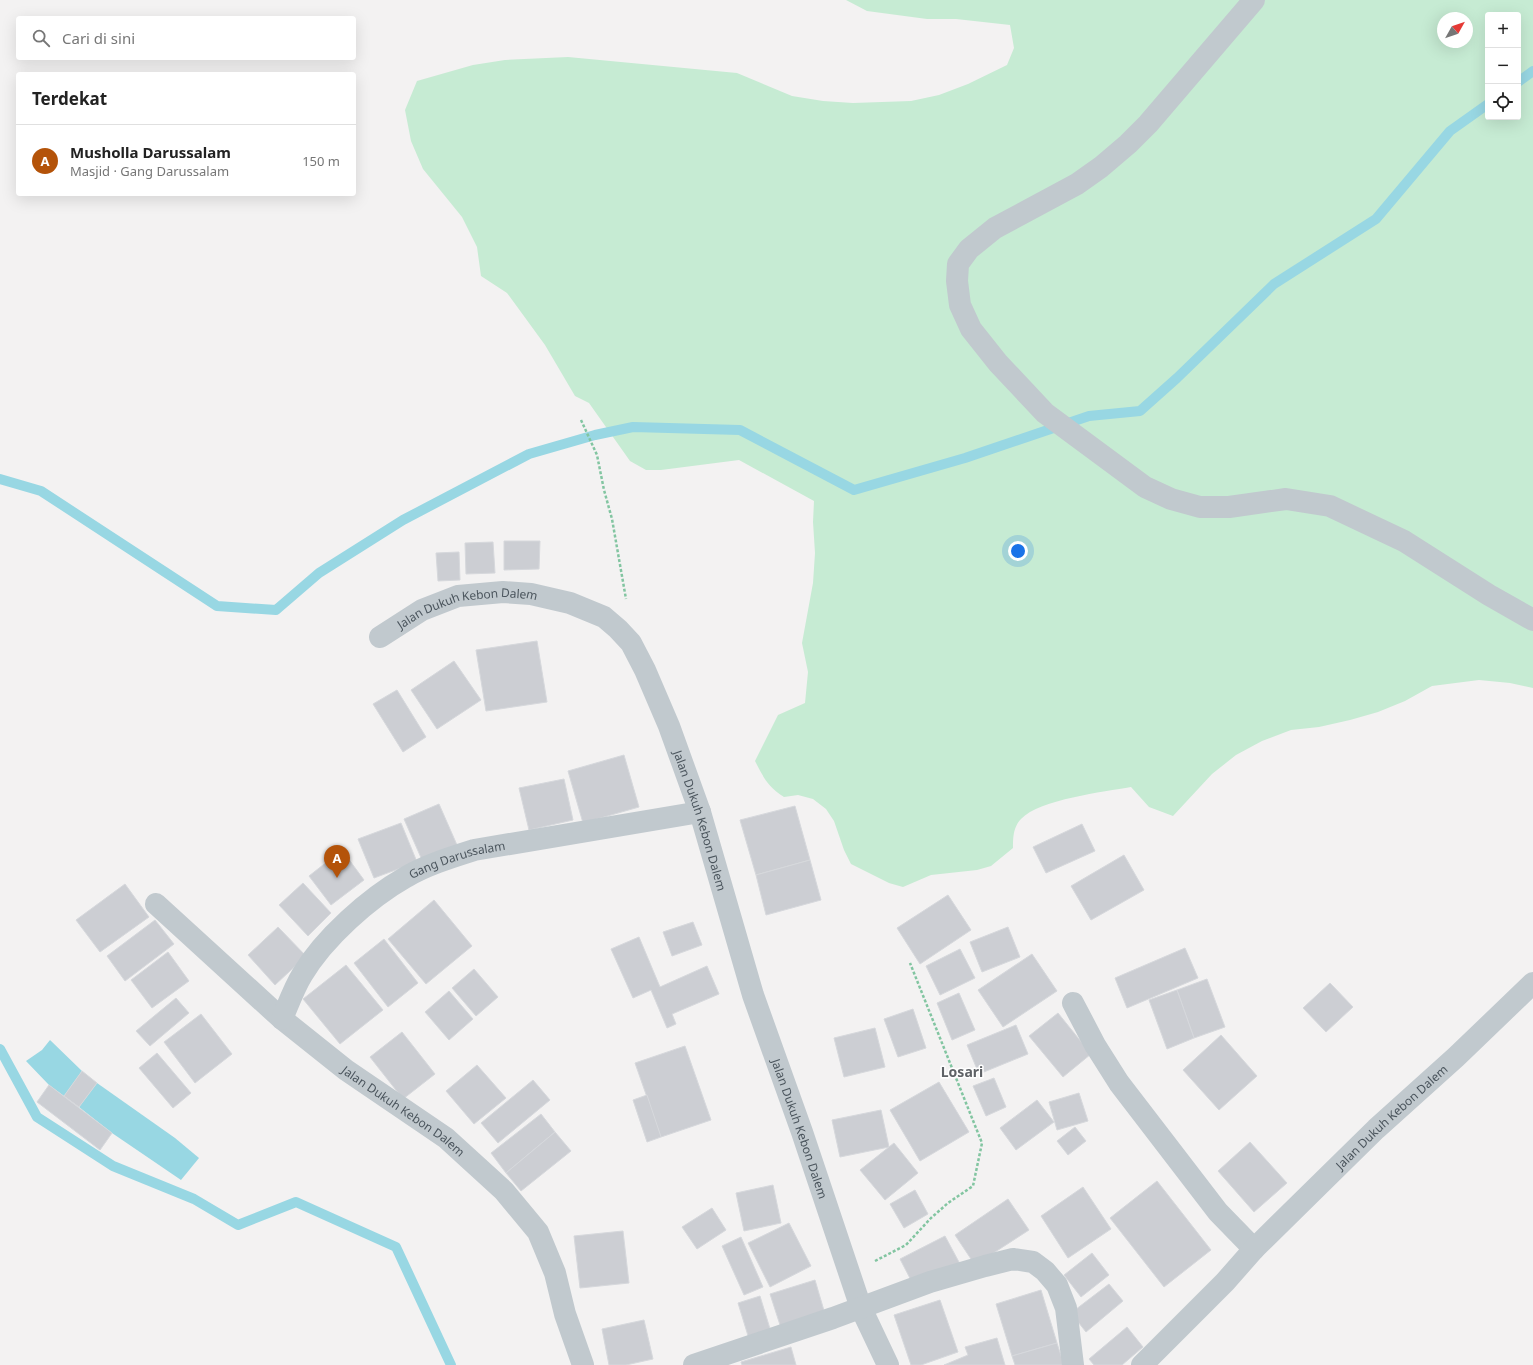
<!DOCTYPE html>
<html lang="id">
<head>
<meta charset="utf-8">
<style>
  :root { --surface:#fff; --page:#f2f2f2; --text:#222; --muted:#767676; --line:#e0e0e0; --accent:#b45309 }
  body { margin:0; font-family:"Noto Sans",sans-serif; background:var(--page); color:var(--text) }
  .controls { position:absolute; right:12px; top:12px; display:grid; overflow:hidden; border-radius:4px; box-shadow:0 4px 16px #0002 }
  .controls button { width:36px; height:36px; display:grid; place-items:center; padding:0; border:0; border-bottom:1px solid var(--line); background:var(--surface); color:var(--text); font:20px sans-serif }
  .compass { position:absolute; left:1437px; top:12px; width:36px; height:36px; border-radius:50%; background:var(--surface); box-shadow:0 4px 16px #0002; rotate:50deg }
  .you { position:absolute; left:1018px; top:551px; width:14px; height:14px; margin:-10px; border:3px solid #fff; border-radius:50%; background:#1a73e8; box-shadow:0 0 0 6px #1a73e833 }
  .badge { display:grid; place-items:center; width:26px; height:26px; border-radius:50%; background:var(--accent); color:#fff; font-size:13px; font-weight:700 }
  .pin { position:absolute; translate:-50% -33px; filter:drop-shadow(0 1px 2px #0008) }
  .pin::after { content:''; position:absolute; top:21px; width:14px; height:12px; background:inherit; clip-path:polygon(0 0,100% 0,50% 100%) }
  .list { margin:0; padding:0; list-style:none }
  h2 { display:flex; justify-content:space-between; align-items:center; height:52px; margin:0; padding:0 16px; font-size:17px }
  h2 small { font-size:13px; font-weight:400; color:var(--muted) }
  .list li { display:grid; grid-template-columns:26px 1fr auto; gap:12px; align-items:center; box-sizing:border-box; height:72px; padding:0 16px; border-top:1px solid var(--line) }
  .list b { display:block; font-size:15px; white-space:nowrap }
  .list p { margin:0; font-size:13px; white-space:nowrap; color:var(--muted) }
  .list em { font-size:13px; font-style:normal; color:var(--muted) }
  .icon { flex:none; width:22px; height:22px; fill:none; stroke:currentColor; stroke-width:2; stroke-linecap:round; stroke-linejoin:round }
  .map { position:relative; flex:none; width:1533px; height:1365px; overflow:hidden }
  .search { position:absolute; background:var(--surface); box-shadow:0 4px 16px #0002; left:16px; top:16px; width:340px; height:44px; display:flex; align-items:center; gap:10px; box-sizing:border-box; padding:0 14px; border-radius:4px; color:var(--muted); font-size:15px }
  .panel { position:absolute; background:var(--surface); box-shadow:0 4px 16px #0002; left:16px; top:72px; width:340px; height:124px; border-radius:4px }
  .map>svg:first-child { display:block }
</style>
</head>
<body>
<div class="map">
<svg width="1533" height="1365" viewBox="0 0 1533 1365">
  <rect width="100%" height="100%" fill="#f3f2f2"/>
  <!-- green -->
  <path fill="#c6ebd3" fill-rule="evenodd" d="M846 0H1533V688L1510 683 1479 680 1432 686 1405 701 1378 712 1350 720 1319 727 1291 730 1262 741 1236 755 1212 774 1173 816 1149 807 1131 787C1104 792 1040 799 1021 819 1013 827 1013 838 1013 848L991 866 977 870 931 875 903 887 889 883 851 864 844 850 834 821 826 809 813 799 798 795 784 797C767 786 764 778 755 761L778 715 805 703 808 672 802 643 813 583 815 553 813 522 814 501 739 460 661 470H646L630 461 589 403 575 396 545 345 507 293 481 276 477 247 462 217 423 169 411 141 405 110 417 81 473 65 505 60 568 57 737 73 792 96 823 101 853 103 911 101 939 95 968 84 1007 65 1014 48 1010 25 956 19H927L867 11ZM1488 15H1518V117H1488ZM1443 18H1467V42H1443Z"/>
  <!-- water -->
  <g fill="#98d7e3">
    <path d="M50 1040 82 1071 64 1096 49 1085 26 1061 42 1050Z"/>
    <path d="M97 1083 175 1138 199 1158 181 1180 112 1133 79 1107Z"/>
  </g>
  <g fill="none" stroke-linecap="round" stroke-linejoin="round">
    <!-- stream -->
    <g stroke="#98d7e3" stroke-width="10">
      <path d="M1518 82 1533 71"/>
      <path d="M0 479 41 491 217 606 276 610 319 573 403 520 529 454 595 435 633 427 740 430 854 490 965 458 1089 416 1140 411 1177 378 1274 284 1376 219 1450 131 1488 104"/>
      <path d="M0 1049 37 1117 113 1166 194 1199 238 1225 296 1202 396 1247 451 1365"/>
    </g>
  </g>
  <!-- building -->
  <g fill="#ccced3" stroke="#d6d8dc">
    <path d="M504 541H540L539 569 504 570Z"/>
    <path d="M493 542 495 573 466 574 465 543Z"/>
    <path d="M459 552 460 580 438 581 436 553Z"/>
    <path d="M537 641 547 702 486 711 476 650Z"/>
    <path d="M454 661 481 700 437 729 411 690Z"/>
    <path d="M397 690 426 737 403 752 373 704Z"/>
    <path d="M624 755 639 807 583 823 568 771Z"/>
    <path d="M564 779 573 820 529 830 519 788Z"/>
    <path d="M439 804 457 845 422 860 404 819Z"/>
    <path d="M795 806 810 860 756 875 740 820Z"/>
    <path d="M401 823 417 862 374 878 358 839Z"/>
    <path d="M1082 824 1095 851 1046 873 1033 847Z"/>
    <path d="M342 850 364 880 331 905 309 876Z"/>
    <path d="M1124 855 1144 890 1091 920 1071 886Z"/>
    <path d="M810 860 821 900 766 915 756 875Z"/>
    <path d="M303 883 331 913 308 936 279 905Z"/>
    <path d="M125 884 149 917 100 952 76 920Z"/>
    <path d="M948 895 971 930 920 964 897 928Z"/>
    <path d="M434 900 472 946 426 984 388 939Z"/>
    <path d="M155 920 174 944 125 981 107 956Z"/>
    <path d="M693 922 702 945 672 956 663 932Z"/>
    <path d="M278 927 306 956 275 985 248 955Z"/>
    <path d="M1008 927 1020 957 982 972 970 942Z"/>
    <path d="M639 937 660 987 707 966 719 994 672 1014 676 1024 667 1028 651 990 633 998 611 949Z"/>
    <path d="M384 939 418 983 388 1007 354 963Z"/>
    <path d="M1185 948 1198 978 1127 1008 1115 978Z"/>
    <path d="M960 949 975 978 940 995 926 966Z"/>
    <path d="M168 952 189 981 152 1008 131 980Z"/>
    <path d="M1032 954 1057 991 1003 1027 978 990Z"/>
    <path d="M346 965 383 1010 340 1044 303 999Z"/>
    <path d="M474 969 498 997 476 1016 452 988Z"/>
    <path d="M1207 979 1225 1027 1194 1038 1177 990Z"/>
    <path d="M1330 983 1353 1007 1326 1032 1303 1008Z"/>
    <path d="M1177 990 1194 1038 1167 1049 1149 1000Z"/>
    <path d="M449 991 473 1019 449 1040 425 1012Z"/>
    <path d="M959 993 975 1030 952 1040 937 1003Z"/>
    <path d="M176 998 189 1013 150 1046 136 1031Z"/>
    <path d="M913 1009 926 1048 898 1057 884 1019Z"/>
    <path d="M1058 1013 1091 1054 1063 1077 1029 1036Z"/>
    <path d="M201 1014 232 1054 195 1083 164 1042Z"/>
    <path d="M1016 1025 1028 1054 979 1074 967 1045Z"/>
    <path d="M875 1028 885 1067 844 1077 834 1038Z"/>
    <path d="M402 1032 435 1074 403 1099 370 1057Z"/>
    <path d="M1221 1035 1257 1076 1219 1110 1183 1070Z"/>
    <path d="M685 1046 711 1120 661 1137 635 1063Z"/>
    <path d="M157 1053 191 1093 173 1108 139 1068Z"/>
    <path d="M477 1065 506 1098 474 1124 446 1091Z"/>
    <path d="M82 1071 97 1083 79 1107 64 1096Z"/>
    <path d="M994 1078 1006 1107 986 1116 973 1086Z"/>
    <path d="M533 1080 550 1100 498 1143 481 1123Z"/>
    <path d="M939 1082 969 1132 920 1161 890 1110Z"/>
    <path d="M49 1085 112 1133 100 1150 37 1102Z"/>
    <path d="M1079 1093 1088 1121 1057 1130 1049 1102Z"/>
    <path d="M647 1095 661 1137 647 1142 633 1100Z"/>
    <path d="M1037 1100 1054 1122 1016 1150 1000 1128Z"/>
    <path d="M881 1110 889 1147 840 1157 832 1120Z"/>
    <path d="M541 1114 555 1132 506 1173 491 1153Z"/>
    <path d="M1075 1127 1086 1141 1068 1155 1057 1141Z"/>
    <path d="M555 1132 571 1151 521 1191 506 1173Z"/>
    <path d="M1250 1142 1287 1183 1254 1212 1218 1171Z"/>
    <path d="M894 1143 918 1173 885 1200 860 1170Z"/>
    <path d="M1157 1181 1211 1250 1164 1287 1110 1218Z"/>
    <path d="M773 1185 781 1223 744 1231 736 1193Z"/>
    <path d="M1083 1187 1111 1229 1068 1258 1041 1216Z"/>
    <path d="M915 1190 928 1214 904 1228 890 1204Z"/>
    <path d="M1008 1199 1029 1230 975 1265 955 1235Z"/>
    <path d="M712 1208 726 1230 697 1249 682 1227Z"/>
    <path d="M789 1223 811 1266 770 1287 748 1243Z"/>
    <path d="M623 1231 629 1283 580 1288 574 1236Z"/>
    <path d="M945 1236 960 1264 915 1288 900 1259Z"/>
    <path d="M741 1237 763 1287 744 1295 722 1246Z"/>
    <path d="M1092 1253 1109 1275 1081 1297 1064 1275Z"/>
    <path d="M815 1280 825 1314 781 1328 770 1294Z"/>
    <path d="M1109 1284 1123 1301 1086 1332 1071 1313Z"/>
    <path d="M1041 1290 1057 1343 1012 1356 996 1304Z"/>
    <path d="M760 1296 771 1332 749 1339 738 1303Z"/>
    <path d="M940 1300 958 1352 921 1365H911L894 1315Z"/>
    <path d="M644 1320 653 1359 626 1365H609L602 1329Z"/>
    <path d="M1127 1327 1143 1347 1122 1365H1094L1089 1359Z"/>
    <path d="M997 1338 1005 1365H944L968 1355 965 1347Z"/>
    <path d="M1057 1343 1064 1365H1015L1012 1356Z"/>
    <path d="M791 1347 796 1365H742L741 1362Z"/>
  </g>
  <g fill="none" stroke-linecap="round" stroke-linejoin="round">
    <!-- path -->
    <g stroke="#82c5a1" stroke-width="2.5" stroke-dasharray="3 2" stroke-linecap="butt">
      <path d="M581 420 597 455 604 490 612 519 626 599"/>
      <path d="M875 1261 906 1245 931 1218 948 1203 973 1186 982 1143 910 963"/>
    </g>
    <!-- minor -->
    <g stroke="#c1c9ce" stroke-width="22">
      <path d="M1254 0 1148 124 1128 144 1101 167 1077 184 995 228 969 249 958 264 957 281 960 305 971 329 998 363 1045 413 1145 487 1171 499 1200 507H1229L1286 499 1330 506 1404 541 1489 595 1533 620"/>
      <path id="s1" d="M380 637 422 610 458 596 503 592 531 594 570 603 604 617 618 629 631 643 645 670 669 726 700 812 753 995 802 1132 861 1308 888 1365"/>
      <path id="s2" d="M156 904 282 1019 346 1070 446 1138 504 1191 538 1232 555 1273 565 1314 583 1365"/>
      <path d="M1073 1003 1095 1045 1119 1083 1218 1212 1254 1249"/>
      <path id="s3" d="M282 1019C288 1005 294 988 302 975 324 938 369 898 406 877 426 865 452 857 474 850L700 812"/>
      <path d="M694 1365 833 1318 930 1282 985 1266 1013 1259 1033 1262 1045 1271 1057 1285 1066 1308 1073 1365"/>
      <path id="s4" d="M1142 1365 1225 1282 1254 1249 1376 1129 1456 1057 1533 983"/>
    </g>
  </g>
  <g text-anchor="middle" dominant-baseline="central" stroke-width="3" stroke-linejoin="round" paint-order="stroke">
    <!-- street labels -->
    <g font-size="12" fill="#4b555d" stroke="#fff">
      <text stroke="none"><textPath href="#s1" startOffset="95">Jalan Dukuh Kebon Dalem</textPath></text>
      <text stroke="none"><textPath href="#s1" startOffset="467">Jalan Dukuh Kebon Dalem</textPath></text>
      <text stroke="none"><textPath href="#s3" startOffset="247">Gang Darussalam</textPath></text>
      <text stroke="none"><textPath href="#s2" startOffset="323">Jalan Dukuh Kebon Dalem</textPath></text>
      <text stroke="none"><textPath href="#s4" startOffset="352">Jalan Dukuh Kebon Dalem</textPath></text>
      <text stroke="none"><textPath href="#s1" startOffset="791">Jalan Dukuh Kebon Dalem</textPath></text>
    </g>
    <!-- quarter labels -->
    <g font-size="14" font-weight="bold" fill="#5f6266" stroke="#fff">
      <text x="962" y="1071">Losari</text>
    </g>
  </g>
</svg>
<div class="controls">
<button>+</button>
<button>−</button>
<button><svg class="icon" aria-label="locate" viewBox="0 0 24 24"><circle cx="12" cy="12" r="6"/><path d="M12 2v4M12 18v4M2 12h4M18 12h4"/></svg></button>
</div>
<svg class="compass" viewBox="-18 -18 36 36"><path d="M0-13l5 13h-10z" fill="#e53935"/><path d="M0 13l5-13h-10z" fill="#767676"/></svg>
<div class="you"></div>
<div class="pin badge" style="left:337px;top:878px">A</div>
<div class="search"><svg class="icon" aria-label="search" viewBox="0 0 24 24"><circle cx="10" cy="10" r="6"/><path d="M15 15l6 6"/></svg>Cari di sini</div>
<section class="panel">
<h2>Terdekat<small></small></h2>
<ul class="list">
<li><span class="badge">A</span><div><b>Musholla Darussalam</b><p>Masjid · Gang Darussalam</p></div><em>150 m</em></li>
</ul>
</section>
</div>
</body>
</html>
